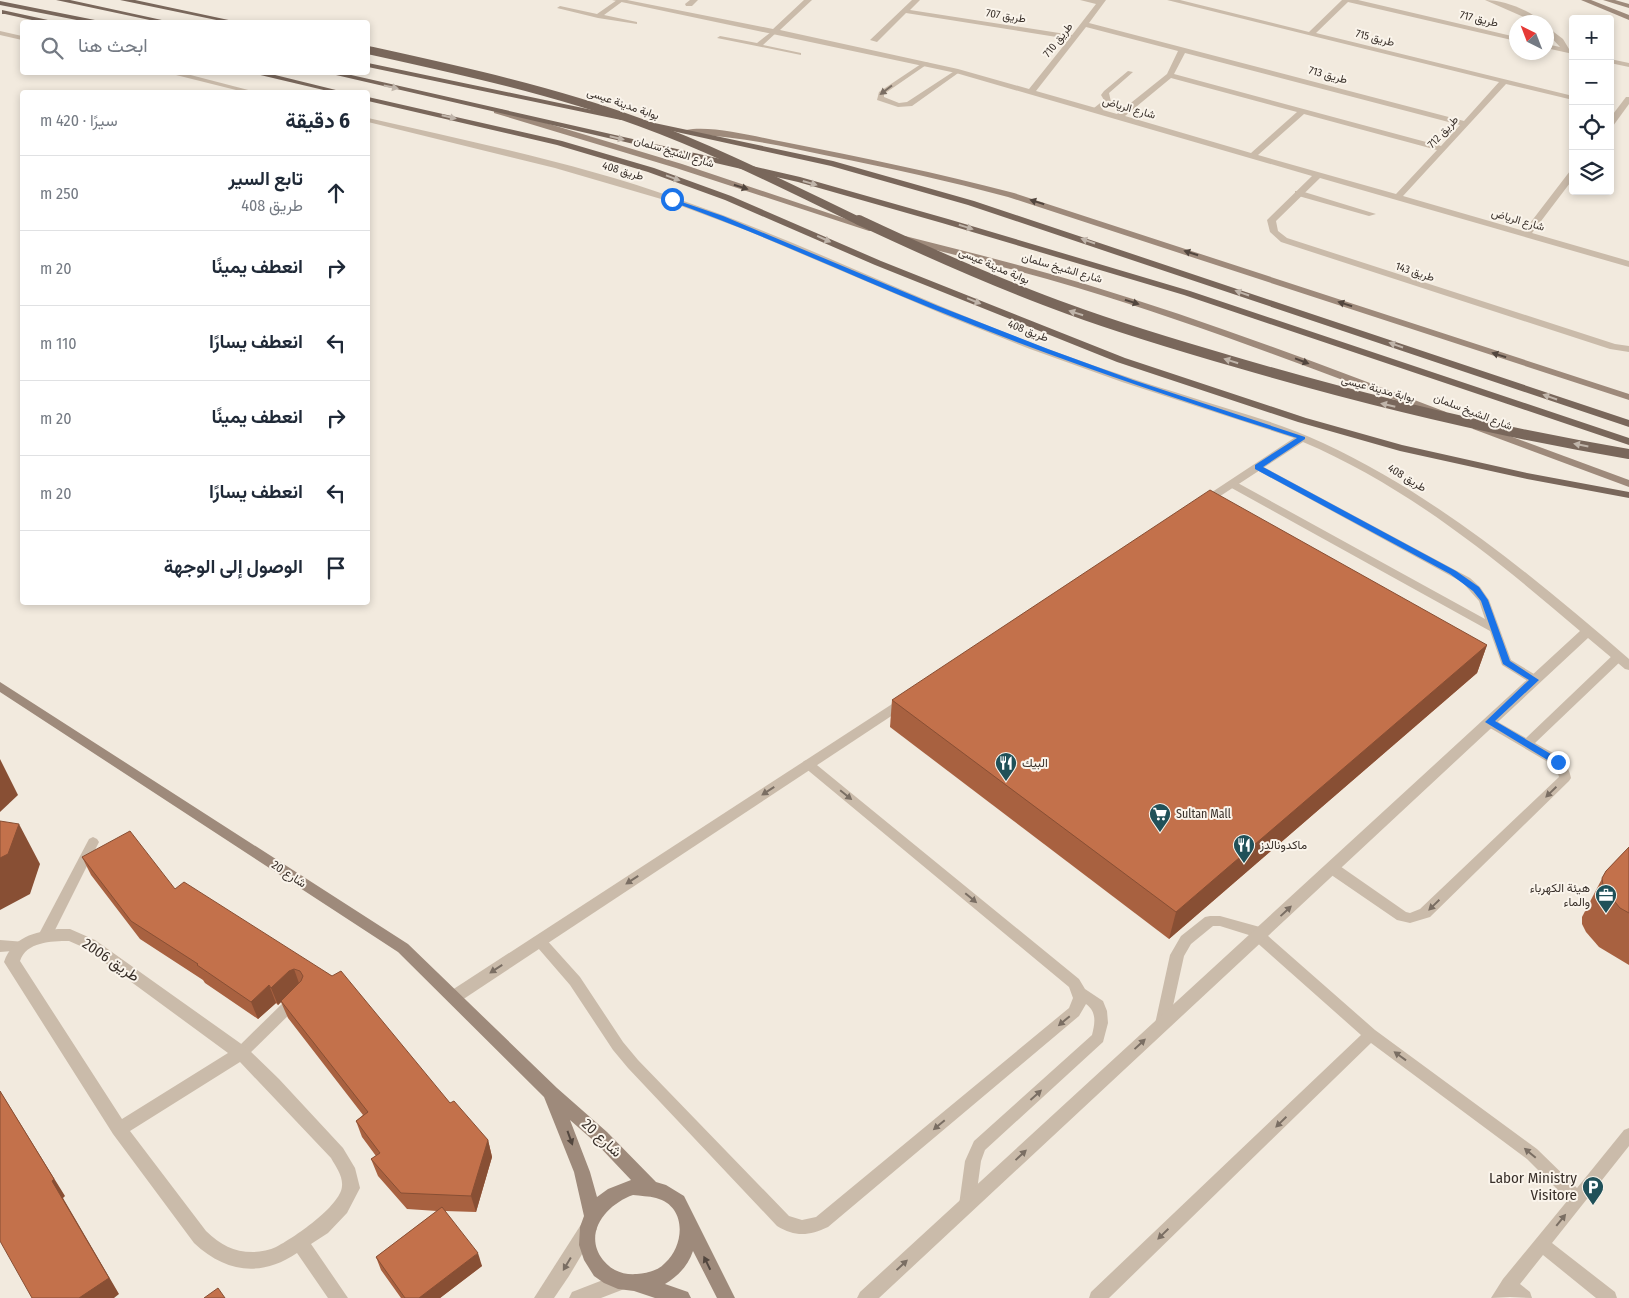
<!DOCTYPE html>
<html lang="ar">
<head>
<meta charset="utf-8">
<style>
  :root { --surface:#fff; --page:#f2f2f3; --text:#1f2937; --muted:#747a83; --line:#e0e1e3 }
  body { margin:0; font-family:"Fira Sans Condensed",Vazirmatn,sans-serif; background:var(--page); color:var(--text); direction:rtl }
  .controls { position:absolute; right:15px; top:15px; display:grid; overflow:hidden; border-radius:5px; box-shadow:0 2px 8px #0003 }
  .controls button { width:45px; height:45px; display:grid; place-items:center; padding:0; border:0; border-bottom:1px solid var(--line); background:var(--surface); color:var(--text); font:25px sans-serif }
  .compass { position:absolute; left:1509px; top:15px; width:45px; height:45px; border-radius:50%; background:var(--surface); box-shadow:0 2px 8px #0003; rotate:318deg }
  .stop { position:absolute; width:15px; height:15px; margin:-11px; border:4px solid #1a73e8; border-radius:50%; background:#fff }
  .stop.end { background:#1a73e8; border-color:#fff; box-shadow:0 1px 5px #0008 }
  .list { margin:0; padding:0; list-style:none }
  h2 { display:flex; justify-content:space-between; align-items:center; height:65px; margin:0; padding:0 20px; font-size:21px }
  h2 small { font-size:16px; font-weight:400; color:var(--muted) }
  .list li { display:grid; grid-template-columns:32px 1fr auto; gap:15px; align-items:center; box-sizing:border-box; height:75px; padding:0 20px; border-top:1px solid var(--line) }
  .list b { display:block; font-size:19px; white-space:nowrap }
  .list p { margin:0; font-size:16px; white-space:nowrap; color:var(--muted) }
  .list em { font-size:16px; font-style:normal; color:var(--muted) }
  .icon { flex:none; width:28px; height:28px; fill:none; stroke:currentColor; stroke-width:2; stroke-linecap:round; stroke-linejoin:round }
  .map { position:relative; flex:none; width:1629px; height:1298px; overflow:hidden; direction:ltr }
  .search { position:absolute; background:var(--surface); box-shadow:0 2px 8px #0003; left:20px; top:20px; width:350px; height:55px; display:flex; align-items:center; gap:12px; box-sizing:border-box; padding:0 18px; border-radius:5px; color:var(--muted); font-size:19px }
  .panel { position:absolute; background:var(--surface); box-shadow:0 2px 8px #0003; left:20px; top:90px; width:350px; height:515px; border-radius:5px; direction:rtl }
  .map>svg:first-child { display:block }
</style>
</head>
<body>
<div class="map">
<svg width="1629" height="1298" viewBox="0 0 1629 1298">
  <rect width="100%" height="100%" fill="#f2eade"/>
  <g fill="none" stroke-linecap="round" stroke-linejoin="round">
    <!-- lane -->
    <g fill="#cabbaa" fill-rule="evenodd">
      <path d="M617 0 623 1 604 15 637 22V24L598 18 557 8 560 6 597 14Z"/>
      <path d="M775 29 778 31 777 32 763 45 801 53V55L717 38 720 36 757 43Z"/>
      <path d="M924 62 929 63 884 94V97L899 103 907 102 956 70 961 71 912 106 898 107 877 100 879 92Z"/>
      <path d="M1128 71 1133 72 1109 93 1111 102 1100 112H1094V108L1104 100 1101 95 1104 91Z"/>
      <path d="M1295 191H1301L1376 214 1369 216 1295 195Z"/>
      <path d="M1258 464 1470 578 1480 587 1489 600 1511 660 1539 677 1541 680 1539 683H1531L1502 665 1490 631 1228 486 1227 484 1228 482H1236L1485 619 1479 601 1462 582 1255 469 1253 467 1255 465Z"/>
      <path d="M1618 653 1624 657 1622 660 1535 743C1552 753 1567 757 1571 778L1569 781 1430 917 1410 923 1397 920 1327 872 1326 868 1327 864 1332 863 1337 864 1406 912 1410 913 1420 909 1559 777 1557 770 1553 765 1485 725 1483 722 1485 719H1493L1526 738 1614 654Z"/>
      <path d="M808 760 812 761 1079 979 1085 989 1103 1001 1107 1011 1108 1023 1103 1042 985 1150 981 1161 975 1205 972 1210 967 1212 962 1210 959 1205 965 1161 974 1141 1092 1035C1095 1023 1097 1012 1086 1004L1079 1016 828 1227C809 1236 795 1237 777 1226L628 1068 613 1050 570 985 532 941 534 937 539 936 544 937 580 977 623 1042 638 1060 789 1216 802 1220 816 1217 1069 1008 1073 998 1069 987 804 767 802 764 804 761Z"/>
      <path d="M93 837 97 839 99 842 50 940 45 941 40 940 38 936 40 932 89 839Z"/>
      <path d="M1210 916H1220L1267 929 1269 933 1267 935 1375 1030 1537 1149 1577 1188 1624 1130 1629 1128V1146L1552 1243 1615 1292 1617 1298H1596L1543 1255 1520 1284 1530 1292 1532 1298 1510 1297 1491 1298 1503 1279 1568 1200 1527 1159 1371 1043 1109 1298H1089L1091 1292 1361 1035 1254 940 1252 936 1220 926H1213L1191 944 1184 956 1169 1024 1167 1028 1162 1030 1157 1028 1155 1024 1170 955 1181 936 1205 917Z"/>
      <path d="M0 940 25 942 27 946 25 950 0 952Z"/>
      <path d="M295 994 300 996 302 1000 300 1004 246 1057 241 1059 236 1057 234 1053 236 1049 290 996Z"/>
    </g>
    <!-- street -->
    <g fill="#cabbaa" fill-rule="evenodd">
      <path d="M612 0H627L773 29 804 0H812L780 30 958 69 1029 89 1069 39 906 13 877 42 870 40 912 0H920L910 10 1072 35 1096 4 1080 0H1106L1089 23 1464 121 1499 82 1167 0H1180L1309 32 1342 0H1358L1516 37V41L1348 2 1316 33 1573 96V100L1506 84 1403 196 1524 231 1570 171H1573V179L1532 233 1629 261V267L1320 178 1276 221 1278 231 1287 238 1615 344 1629 346V352L1610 349 1281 242 1270 232 1267 220 1312 176 956 73ZM1086 27 1178 51 1167 74 1117 114 1036 91ZM1185 53 1460 125 1441 146 1174 74ZM1171 78 1297 112 1251 153 1125 116ZM1304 114 1437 150 1396 194 1258 155Z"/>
      <path d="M690 0H698L692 6H686L685 4Z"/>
      <path d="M1485 0C1504 0 1529 10 1543 22H1535Z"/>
      <path d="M1546 26 1563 39 1569 49 1573 50V54L1546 48V44L1560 47 1546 32Z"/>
      <path d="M0 31 22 36V40L0 35Z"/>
      <path d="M1610 59 1629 63V67L1610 63Z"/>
      <path d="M164 72H179L256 92H244Z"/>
      <path d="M1626 97H1629V104L1613 126H1610V118Z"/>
      <path d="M368 118C472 142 577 163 678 199 786 236 888 286 994 328 1054 352 1116 374 1178 393 1226 409 1277 421 1323 443 1437 496 1534 577 1629 659V670L1625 669 1588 638 879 1298H857L860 1292 1580 631C1496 559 1407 486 1303 442L1208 504H1200L1198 502 1200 500 1294 438 1122 382 1030 349 945 315 748 231 668 201 555 168 368 122Z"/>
      <path d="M906 695 911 697 912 700 911 703 459 1002 454 1003 449 1002 446 997 449 992Z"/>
      <path d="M58 929H70L95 940 247 1048 279 1079 343 1148 355 1168 360 1188 347 1213 328 1233 311 1244 348 1298H328L297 1253C260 1278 225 1272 194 1243L113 1134 4 962C13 937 34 932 58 929ZM69 941 85 948 228 1053 122 1119 20 961C26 942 51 941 69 941ZM240 1062 331 1158C336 1167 343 1176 342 1186 341 1206 292 1239 276 1247 270 1250 260 1252 253 1252 233 1252 221 1245 206 1231L130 1131Z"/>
      <path d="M588 1221 594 1223 597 1229 569 1276 554 1298H534L582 1223Z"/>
      <path d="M621 1273 627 1276 630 1282 627 1288 601 1298H569L572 1292Z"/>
    </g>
    <!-- secondary -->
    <g fill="#9e8a7b" fill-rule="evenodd">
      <path d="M1581 0H1591L1629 15V20Z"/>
      <path d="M1603 0H1615L1629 4V8Z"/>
      <path d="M494 109H500L682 164 876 229 875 231H869L676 168 494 113Z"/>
      <path d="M686 130C712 125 757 137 784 142 861 157 938 173 1014 193L1629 394V400L1008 197C949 181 889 168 829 156 783 146 736 136 689 134L685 132Z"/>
      <path d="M905 236C965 251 1025 266 1085 284 1207 321 1326 366 1446 412L1447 414 1442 417 1438 416C1319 371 1200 325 1078 288 1020 270 960 257 902 241V237Z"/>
      <path d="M1477 424 1629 480V487L1473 429 1472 427 1473 425Z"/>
      <path d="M0 682 408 944 557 1088 607 1132 656 1182 666 1185 684 1196 735 1298H717L693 1251C688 1266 678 1276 665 1284L688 1292 691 1298H655L634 1291 618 1289 604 1283 594 1276 584 1260 579 1245 580 1227 584 1216 574 1172 544 1097 398 952 0 692ZM570 1120 595 1142 631 1180 608 1189 597 1197 590 1172ZM633 1195C640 1196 649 1196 656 1198 687 1206 685 1245 665 1263 658 1271 647 1273 637 1274 623 1275 612 1271 603 1260 582 1233 607 1204 633 1195Z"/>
    </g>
    <!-- primary -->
    <g fill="#79675b" fill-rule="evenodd">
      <path d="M56 0H70L171 22H159Z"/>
      <path d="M120 0H135L238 22H226Z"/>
      <path d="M0 1 95 20 99 22H87L0 5Z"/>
      <path d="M2 10 48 20 52 22H41L5 14H2Z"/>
      <path d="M368 63 621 116 625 118 621 120 368 67Z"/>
      <path d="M248 72H263L344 92H332Z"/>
      <path d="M323 72H338L800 177 948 219 1190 291 1629 438V445L1184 295 942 223 798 182Z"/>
      <path d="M368 97 562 141 654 168 731 196 881 261 1125 358 1306 418 1402 445 1527 473 1629 492V498L1527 479 1400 451 1298 422 1117 362 875 265 725 200 648 172 557 145 368 101Z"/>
      <path d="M645 121 833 161 974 201 1629 420V427L968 205 831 166 645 125Z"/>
    </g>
    <!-- primary-bridge-far1 -->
    <path stroke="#79675b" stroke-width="8" d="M368 50C459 70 551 90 639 122 716 150 788 187 861 222"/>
    <!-- primary-bridge -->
    <path stroke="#79675b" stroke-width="10" d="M859 220C927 252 996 283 1068 309 1125 330 1183 347 1242 364 1369 401 1498 432 1629 454"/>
  </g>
  <!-- wall -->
  <g fill="#a86140">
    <path d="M1487 645 1477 673 1169 939 890 727 892 700Z"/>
    <path d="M1629 847V965L1599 947 1586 932 1582 924V917L1606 871Z"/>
    <path d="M82 857 175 889 332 976 450 1103 488 1140 492 1157 476 1212 445 1211 482 1266 440 1298H401L381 1270 376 1257 437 1211 407 1209 378 1176 371 1159 376 1156 362 1137 356 1121 363 1115 288 1018 281 1002 278 1005 276 1003 258 1019 205 983 203 980 140 939 91 875Z"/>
  </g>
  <!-- shaded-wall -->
  <g fill="#884f34">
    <path d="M1487 645 1477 673 1169 939 1176 912Z"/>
    <path d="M0 759 18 795 0 812Z"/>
    <path d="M19 824 40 864 30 894 0 910V858Z"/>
    <path d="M294 969 300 986 295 988 278 1005 271 988 289 971Z"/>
    <path d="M269 985 276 1003 258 1019 251 1002Z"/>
    <path d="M0 1091 65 1196 63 1198 119 1294 114 1298H79Z"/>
    <path d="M488 1140 492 1157 476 1212 471 1196Z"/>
    <path d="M478 1253 482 1266 440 1298H419Z"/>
  </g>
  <!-- building -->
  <g fill="#c3714b" stroke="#884f34">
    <path d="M1210 490 1487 645 1176 912 892 700Z"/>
    <path d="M0 821 19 824 8 854 0 858Z"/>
    <path d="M130 831 175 889 184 882 332 976 341 971 450 1103 454 1101 488 1140 471 1196 401 1193 371 1159 380 1153 356 1121 368 1112 281 1001 301 981 303 976 300 971 294 969 289 971 271 988 269 985 251 1002 197 965 198 964 131 921 82 857Z"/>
    <path d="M1629 847V913L1620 908 1607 892 1603 885 1602 878 1606 871Z"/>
    <path d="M0 1091 54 1179 52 1181 109 1278 79 1298H32L0 1241Z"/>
    <path d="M442 1207 478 1253 419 1298H405L376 1257Z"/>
    <path d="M218 1288 225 1298H204Z"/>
  </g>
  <!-- one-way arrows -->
  <defs><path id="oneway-solid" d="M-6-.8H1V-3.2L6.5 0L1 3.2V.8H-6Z" transform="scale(1.25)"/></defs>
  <g fill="#c0b5aa">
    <use href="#oneway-solid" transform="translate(391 87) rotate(12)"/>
    <use href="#oneway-solid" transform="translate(449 117) rotate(13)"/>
    <use href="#oneway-solid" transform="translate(617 138) rotate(13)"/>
    <use href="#oneway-solid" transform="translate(673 178) rotate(20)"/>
    <use href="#oneway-solid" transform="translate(810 183) rotate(16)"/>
    <use href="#oneway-solid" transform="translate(966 227) rotate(17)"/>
    <use href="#oneway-solid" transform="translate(824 239) rotate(24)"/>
    <use href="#oneway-solid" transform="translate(1088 241) rotate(-161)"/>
    <use href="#oneway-solid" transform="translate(1242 293) rotate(-161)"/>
    <use href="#oneway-solid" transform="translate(974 301) rotate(22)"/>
    <use href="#oneway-solid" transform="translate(1076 313) rotate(-162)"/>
    <use href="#oneway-solid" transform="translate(1396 345) rotate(-161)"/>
    <use href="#oneway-solid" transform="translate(1231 361) rotate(-163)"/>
    <use href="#oneway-solid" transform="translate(1550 397) rotate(-161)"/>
    <use href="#oneway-solid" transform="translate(1388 405) rotate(-167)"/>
    <use href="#oneway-solid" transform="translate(1581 445) rotate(-169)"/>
  </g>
  <g fill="#7a6e63">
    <use href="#oneway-solid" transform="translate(886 90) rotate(143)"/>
    <use href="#oneway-solid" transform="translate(768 791) rotate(147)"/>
    <use href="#oneway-solid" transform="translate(1551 792) rotate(136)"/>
    <use href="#oneway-solid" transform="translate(846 795) rotate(39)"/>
    <use href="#oneway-solid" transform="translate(632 880) rotate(147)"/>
    <use href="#oneway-solid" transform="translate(971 898) rotate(40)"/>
    <use href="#oneway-solid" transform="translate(1434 905) rotate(136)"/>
    <use href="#oneway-solid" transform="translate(1286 911) rotate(-43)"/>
    <use href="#oneway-solid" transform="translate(496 969) rotate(147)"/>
    <use href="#oneway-solid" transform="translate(1064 1021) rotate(140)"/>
    <use href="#oneway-solid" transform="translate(1140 1044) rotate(-43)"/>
    <use href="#oneway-solid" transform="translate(1400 1056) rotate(-144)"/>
    <use href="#oneway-solid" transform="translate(1036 1095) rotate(-42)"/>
    <use href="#oneway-solid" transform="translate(1281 1122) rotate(136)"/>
    <use href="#oneway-solid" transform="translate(939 1125) rotate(140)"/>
    <use href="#oneway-solid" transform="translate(1530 1153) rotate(-140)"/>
    <use href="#oneway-solid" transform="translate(1021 1155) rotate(-43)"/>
    <use href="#oneway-solid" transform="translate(1561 1220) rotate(-51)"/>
    <use href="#oneway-solid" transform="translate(1163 1234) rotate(136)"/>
    <use href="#oneway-solid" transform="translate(567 1264) rotate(121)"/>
    <use href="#oneway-solid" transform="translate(902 1265) rotate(-43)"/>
  </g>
  <g fill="#52463e">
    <use href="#oneway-solid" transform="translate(741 187) rotate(18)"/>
    <use href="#oneway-solid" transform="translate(1037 202) rotate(-163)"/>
    <use href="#oneway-solid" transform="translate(1191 253) rotate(-162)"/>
    <use href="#oneway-solid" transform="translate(1132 302) rotate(18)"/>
    <use href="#oneway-solid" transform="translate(1345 304) rotate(-162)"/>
    <use href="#oneway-solid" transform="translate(1499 355) rotate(-162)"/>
    <use href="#oneway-solid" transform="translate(1302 361) rotate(21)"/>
    <use href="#oneway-solid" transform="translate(570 1138) rotate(70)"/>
    <use href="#oneway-solid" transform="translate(707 1263) rotate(-116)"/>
  </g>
  <!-- route -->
  <path fill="#1a73e8" d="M670 198 723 216 938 306 1048 349 1133 380 1305 437V439L1263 467 1456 571 1479 587 1488 600 1510 661 1539 680 1495 721 1561 760V764H1554L1485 722 1529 680 1503 664 1481 601 1473 591 1450 574 1255 469V465L1297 438C1174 398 1052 358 933 309 845 273 759 233 670 201Z"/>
  <!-- icons -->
  <defs>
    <g id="restaurant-pin" transform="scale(1.125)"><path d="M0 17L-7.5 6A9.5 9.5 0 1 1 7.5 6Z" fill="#205159" stroke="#faf4eb"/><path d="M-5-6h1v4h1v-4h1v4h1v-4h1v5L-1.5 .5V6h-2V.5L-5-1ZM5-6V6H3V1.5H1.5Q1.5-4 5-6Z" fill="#fff"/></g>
    <g id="supermarket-pin" transform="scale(1.125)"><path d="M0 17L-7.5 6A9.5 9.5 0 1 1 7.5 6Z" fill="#205159" stroke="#faf4eb"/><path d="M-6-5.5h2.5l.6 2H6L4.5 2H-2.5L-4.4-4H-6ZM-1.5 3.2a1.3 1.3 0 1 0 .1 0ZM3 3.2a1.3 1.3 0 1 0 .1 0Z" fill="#fff"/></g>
    <g id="office-pin" transform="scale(1.125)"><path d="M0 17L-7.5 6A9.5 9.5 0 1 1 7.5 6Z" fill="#205159" stroke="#faf4eb"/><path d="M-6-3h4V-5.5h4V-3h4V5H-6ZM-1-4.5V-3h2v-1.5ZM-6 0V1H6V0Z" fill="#fff"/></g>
    <g id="parking-pin" transform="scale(1.125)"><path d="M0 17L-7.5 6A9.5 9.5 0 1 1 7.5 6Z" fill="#205159" stroke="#faf4eb"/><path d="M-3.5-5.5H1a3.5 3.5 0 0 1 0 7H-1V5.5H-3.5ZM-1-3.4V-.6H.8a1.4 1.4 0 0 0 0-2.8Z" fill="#fff"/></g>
  </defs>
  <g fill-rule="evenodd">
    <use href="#restaurant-pin" x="1006" y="763"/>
    <use href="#supermarket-pin" x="1160" y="814"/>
    <use href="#restaurant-pin" x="1244" y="845"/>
    <use href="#office-pin" x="1606" y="895"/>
    <use href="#parking-pin" x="1593" y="1187"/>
  </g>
  <g text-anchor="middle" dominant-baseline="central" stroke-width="4" stroke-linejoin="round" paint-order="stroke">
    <!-- far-street labels -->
    <g font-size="11" fill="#382f29" stroke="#faf4eb">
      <text transform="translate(1006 16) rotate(9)">طريق 707</text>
      <text transform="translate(1479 19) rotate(13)">طريق 717</text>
      <text transform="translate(1375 38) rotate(14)">طريق 715</text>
      <text transform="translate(1058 40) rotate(-52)">طريق 710</text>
      <text transform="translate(1328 75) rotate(15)">طريق 713</text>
      <text transform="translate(623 104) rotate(19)">بوابة مدينة عيسى</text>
      <text transform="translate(1129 108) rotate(16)">شارع الرياض</text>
      <text transform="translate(1443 132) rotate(-47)">طريق 712</text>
      <text transform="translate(674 152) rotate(17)">شارع الشيخ سلمان</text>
      <text transform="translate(623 171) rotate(16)">طريق 408</text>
      <text transform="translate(1518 220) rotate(16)">شارع الرياض</text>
      <text transform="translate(994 266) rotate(23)">بوابة مدينة عيسى</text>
      <text transform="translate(1062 268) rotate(16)">شارع الشيخ سلمان</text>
      <text transform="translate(1415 272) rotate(18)">طريق 143</text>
      <text transform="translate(1028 331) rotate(21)">طريق 408</text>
      <text transform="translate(1378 389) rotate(15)">بوابة مدينة عيسى</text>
      <text transform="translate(1473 412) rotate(21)">شارع الشيخ سلمان</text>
      <text transform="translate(1407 478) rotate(31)">طريق 408</text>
    </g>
    <!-- poi labels -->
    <g font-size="12" fill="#382f29" stroke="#faf4eb" text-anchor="start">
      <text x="1022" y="763">البيك</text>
      <text x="1176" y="814">Sultan Mall</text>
      <text x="1260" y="845">ماكدونالدز</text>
      <text x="1590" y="888" text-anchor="end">هيئة الكهرباء<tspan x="1590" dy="14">والماء</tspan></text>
    </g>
    <!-- street labels -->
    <g font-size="12" fill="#382f29" stroke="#faf4eb">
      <text transform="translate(289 874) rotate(33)">شارع 20</text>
    </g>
    <!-- near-street labels -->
    <g font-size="15" fill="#382f29" stroke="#faf4eb">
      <text transform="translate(111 960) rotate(34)">طريق 2006</text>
      <text transform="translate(602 1138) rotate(43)">شارع 20</text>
    </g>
    <!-- near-poi labels -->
    <g font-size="15" fill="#382f29" stroke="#faf4eb" text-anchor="end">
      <text x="1577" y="1178">Labor Ministry<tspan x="1577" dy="17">Visitore</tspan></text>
    </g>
  </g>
</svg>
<div class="controls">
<button>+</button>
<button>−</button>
<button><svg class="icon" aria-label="locate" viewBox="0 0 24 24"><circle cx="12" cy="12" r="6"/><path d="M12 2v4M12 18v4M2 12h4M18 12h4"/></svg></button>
<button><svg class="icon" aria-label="layers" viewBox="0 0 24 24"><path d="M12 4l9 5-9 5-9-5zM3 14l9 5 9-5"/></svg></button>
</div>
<svg class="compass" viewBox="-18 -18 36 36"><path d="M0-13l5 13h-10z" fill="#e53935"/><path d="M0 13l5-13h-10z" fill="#747a83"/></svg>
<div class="stop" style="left:672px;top:199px"></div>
<div class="stop end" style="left:1558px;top:762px"></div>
<div class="search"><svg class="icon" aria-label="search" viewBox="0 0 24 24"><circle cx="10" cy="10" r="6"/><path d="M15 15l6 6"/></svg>ابحث هنا</div>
<section class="panel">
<h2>6 دقيقة<small>سيرًا · 420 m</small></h2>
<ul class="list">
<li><svg class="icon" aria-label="ahead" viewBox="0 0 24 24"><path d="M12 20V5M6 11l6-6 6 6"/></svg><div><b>تابع السير</b><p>طريق 408</p></div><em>250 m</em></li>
<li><svg class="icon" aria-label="right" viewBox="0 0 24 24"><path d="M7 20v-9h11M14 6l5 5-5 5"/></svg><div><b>انعطف يمينًا</b></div><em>20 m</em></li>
<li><svg class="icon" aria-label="left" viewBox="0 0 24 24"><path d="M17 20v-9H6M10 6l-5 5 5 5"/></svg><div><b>انعطف يسارًا</b></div><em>110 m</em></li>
<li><svg class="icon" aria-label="right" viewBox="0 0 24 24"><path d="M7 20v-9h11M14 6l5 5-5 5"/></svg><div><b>انعطف يمينًا</b></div><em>20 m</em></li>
<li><svg class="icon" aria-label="left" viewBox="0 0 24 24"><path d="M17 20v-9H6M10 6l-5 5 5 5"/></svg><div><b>انعطف يسارًا</b></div><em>20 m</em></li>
<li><svg class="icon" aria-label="arrive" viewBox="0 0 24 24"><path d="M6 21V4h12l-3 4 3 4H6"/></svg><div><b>الوصول إلى الوجهة</b></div></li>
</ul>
</section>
</div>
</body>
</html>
